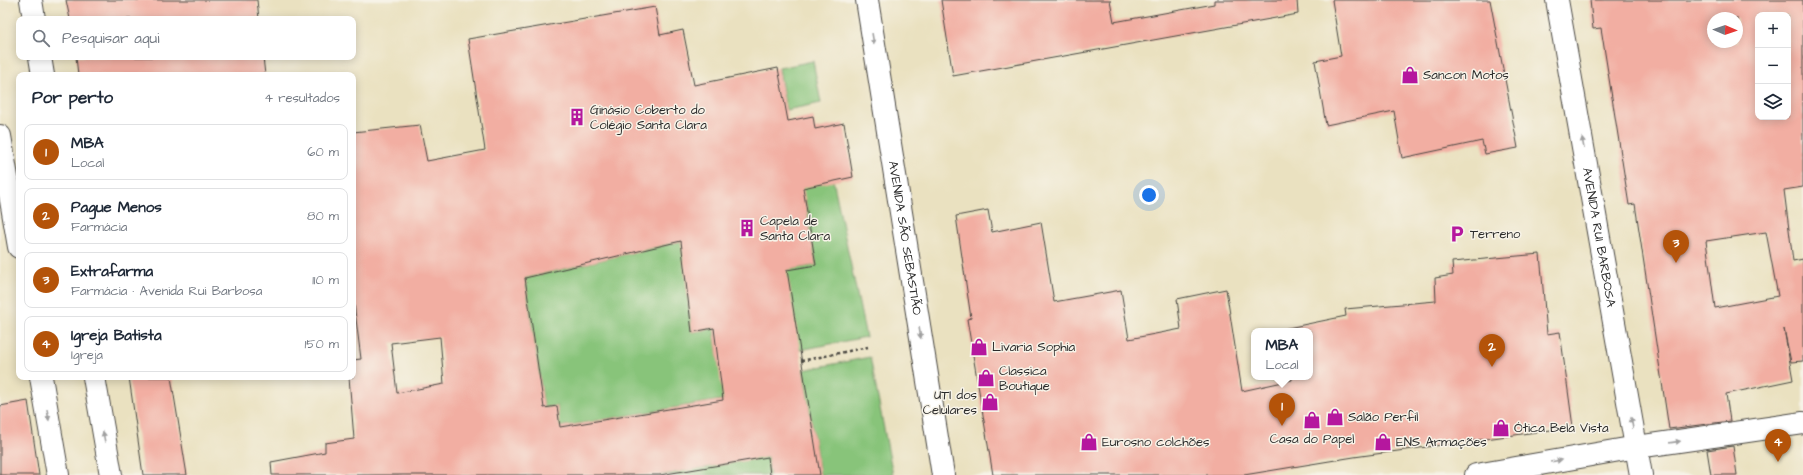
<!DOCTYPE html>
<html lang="pt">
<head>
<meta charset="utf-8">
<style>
  :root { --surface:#fff; --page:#f6f6f7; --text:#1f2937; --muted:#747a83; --line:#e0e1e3; --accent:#b45309 }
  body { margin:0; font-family:"Architects Daughter",sans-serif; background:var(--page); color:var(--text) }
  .controls { position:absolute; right:12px; top:12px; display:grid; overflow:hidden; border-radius:8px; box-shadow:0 2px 10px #0003 }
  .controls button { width:36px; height:36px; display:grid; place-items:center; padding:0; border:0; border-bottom:1px solid var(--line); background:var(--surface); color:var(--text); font:20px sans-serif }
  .compass { position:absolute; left:1707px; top:12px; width:36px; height:36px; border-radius:50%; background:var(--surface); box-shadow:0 2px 10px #0003; rotate:92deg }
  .you { position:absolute; left:1149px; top:195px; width:14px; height:14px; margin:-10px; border:3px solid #fff; border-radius:50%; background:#1a73e8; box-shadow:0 0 0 6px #1a73e833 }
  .badge { display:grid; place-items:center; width:26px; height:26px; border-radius:50%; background:var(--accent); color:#fff; font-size:13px; font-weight:700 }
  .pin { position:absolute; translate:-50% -33px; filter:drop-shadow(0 1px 2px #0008) }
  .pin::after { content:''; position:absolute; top:21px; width:14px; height:12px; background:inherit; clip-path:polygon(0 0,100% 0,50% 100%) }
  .popup { position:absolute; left:1251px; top:328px; width:62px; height:52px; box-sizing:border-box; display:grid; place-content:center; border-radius:8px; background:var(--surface); filter:drop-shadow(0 1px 3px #0005); font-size:13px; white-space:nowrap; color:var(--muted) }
  .popup b { font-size:15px; color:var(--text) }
  .popup::after { content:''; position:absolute; left:50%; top:100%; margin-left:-8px; border:8px solid transparent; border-top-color:var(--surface) }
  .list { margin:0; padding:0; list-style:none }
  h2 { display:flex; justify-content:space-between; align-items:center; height:52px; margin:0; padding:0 16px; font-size:17px }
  h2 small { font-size:13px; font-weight:400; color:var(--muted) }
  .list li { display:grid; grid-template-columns:26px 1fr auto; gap:12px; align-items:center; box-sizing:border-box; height:56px; margin:0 8px 8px; padding:0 8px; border:1px solid var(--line); border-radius:8px }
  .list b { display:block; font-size:15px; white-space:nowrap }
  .list p { margin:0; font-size:13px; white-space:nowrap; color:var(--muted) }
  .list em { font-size:13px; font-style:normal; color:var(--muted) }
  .icon { flex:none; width:22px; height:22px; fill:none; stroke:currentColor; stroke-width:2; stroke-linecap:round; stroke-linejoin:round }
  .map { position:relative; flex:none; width:1803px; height:475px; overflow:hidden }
  .search { position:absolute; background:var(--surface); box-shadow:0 2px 10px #0003; left:16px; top:16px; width:340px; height:44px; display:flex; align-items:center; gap:10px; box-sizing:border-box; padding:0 14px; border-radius:8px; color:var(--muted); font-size:15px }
  .panel { position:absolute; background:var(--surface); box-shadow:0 2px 10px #0003; left:16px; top:72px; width:340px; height:308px; border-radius:8px }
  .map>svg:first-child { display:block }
</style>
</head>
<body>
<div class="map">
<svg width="1803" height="475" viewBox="0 0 1803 475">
  <rect width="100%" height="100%" fill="#f7f3e8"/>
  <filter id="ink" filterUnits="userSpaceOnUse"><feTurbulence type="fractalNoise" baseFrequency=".025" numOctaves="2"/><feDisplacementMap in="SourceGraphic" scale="8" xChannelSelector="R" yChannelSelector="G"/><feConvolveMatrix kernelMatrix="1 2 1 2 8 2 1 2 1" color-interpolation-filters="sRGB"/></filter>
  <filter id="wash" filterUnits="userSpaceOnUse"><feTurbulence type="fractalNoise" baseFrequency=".012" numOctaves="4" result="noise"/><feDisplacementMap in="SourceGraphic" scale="16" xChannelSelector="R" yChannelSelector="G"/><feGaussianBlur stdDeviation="0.9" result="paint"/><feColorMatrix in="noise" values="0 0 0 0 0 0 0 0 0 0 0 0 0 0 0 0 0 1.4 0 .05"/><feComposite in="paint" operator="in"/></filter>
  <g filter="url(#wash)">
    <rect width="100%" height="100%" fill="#eae1c0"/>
    <!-- green -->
    <g fill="#88c47a" stroke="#5a7852">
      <path d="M813 61 821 103 786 110 779 68Z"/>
      <path d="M831 170 866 337 800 350 726 281 816 265 805 200 716 217Z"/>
      <path d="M686 240V278L692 332 714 328 719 365 739 397 559 427 557 406 544 408 525 278Z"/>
      <path d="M870 357 893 475H820L803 370Z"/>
      <path d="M767 457 770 475H660Z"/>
    </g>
    <g id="blocks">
      <!-- building -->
      <g fill="#f2aea2" fill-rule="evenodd">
        <path d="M66 0H257L259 19H70Z"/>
        <path d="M941 0H1110L1114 22 1214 4V0H1297L1298 14 953 76Z"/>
        <path d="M1332 0H1490L1518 148 1485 154 1482 141 1402 158 1394 111 1326 125 1315 61 1341 56Z"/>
        <path d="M1590 0H1803V187L1784 190 1793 261 1803 259V361L1791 362 1784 329 1793 380 1726 394 1730 421 1669 429 1635 204 1629 205 1601 28 1593 29ZM1758 15H1788V117H1758ZM1713 18H1737V42H1713ZM1766 232 1778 296 1715 308 1706 241Z"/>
        <path d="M655 7 660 35 683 30 694 85 778 68 788 121 813 116 815 129 844 123 853 177 803 188 816 265 787 270 820 475H770L768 457 660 475H272L271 462 325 452V443L354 439 349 377H353V360L361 359 353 295V132L420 125 427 161 485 150 468 39ZM681 241 692 332 714 328 723 400 560 427 557 406 544 408 525 278ZM440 337 444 384 397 393 391 343Z"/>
        <path d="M76 57H263L265 75H78Z"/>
        <path d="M988 210 992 232 1041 222 1054 302 1121 290 1129 339 1181 329 1177 299 1226 289 1242 391 1292 380V377H1310V331H1284L1283 329 1346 316 1345 309 1436 301 1435 278 1453 275 1452 262 1540 254 1547 334 1560 332 1573 427 1354 457 1244 475H993L967 319 971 318 956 216Z"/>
        <path d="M129 377H171L187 475H143Z"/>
        <path d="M28 401 39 475H0V406Z"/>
        <path d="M1733 446 1737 475H1711L1707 450Z"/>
      </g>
    </g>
  </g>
  <g filter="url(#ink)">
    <use href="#blocks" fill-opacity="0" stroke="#484641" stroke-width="1"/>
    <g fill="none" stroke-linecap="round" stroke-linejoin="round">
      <!-- minor casing -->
      <g stroke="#484641" stroke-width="24">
        <path id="minor" d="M1637 447 1803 423"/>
      </g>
      <!-- secondary casing -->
      <g stroke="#484641" stroke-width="24">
        <g id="secondary">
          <path id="s1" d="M867 0 943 475"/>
          <path id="s2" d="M1557 0 1641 475"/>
          <path d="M1476 475 1637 447"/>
        </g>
      </g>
      <!-- primary casing -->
      <g stroke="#484641" stroke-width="24">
        <g id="primary">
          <path d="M31 0 34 19"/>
          <path d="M40 57 43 75"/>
          <path d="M0 136 19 247"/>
          <path d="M41 377 58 475"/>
          <path d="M94 377 111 475"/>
        </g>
      </g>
      <!-- path -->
      <path stroke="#484641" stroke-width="2.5" stroke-dasharray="3 3" stroke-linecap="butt" d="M801 361 868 347"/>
      <!-- minor -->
      <use href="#minor" stroke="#fff" stroke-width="22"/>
      <!-- secondary -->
      <use href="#secondary" stroke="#fff" stroke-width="22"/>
      <!-- primary -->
      <use href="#primary" stroke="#fff" stroke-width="22"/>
    </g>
    <!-- one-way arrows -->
    <defs><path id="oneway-solid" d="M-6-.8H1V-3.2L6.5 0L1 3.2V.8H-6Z"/></defs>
    <g fill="#a0a0a0">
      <use href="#oneway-solid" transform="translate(873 39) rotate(81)"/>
      <use href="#oneway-solid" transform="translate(1583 143) rotate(-100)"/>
      <use href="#oneway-solid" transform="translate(920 333) rotate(81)"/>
      <use href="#oneway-solid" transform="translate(48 415) rotate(80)"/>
      <use href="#oneway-solid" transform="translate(1632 423) rotate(-100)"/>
      <use href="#oneway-solid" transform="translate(104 437) rotate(-100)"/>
      <use href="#oneway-solid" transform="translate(1675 442) rotate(-8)"/>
      <use href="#oneway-solid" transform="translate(1556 461) rotate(-10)"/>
    </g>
  </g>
  <!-- icons -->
  <defs>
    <g id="shop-bare" transform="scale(1.38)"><path d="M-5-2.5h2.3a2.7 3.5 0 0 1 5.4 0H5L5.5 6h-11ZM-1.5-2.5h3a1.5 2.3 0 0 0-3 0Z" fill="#b5179e" stroke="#f7f3e8" stroke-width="2.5" paint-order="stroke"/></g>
    <g id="building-bare" transform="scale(1.38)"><path d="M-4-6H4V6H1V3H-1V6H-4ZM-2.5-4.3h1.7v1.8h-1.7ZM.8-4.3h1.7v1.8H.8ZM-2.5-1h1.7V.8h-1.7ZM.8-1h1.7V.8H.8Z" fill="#b5179e" stroke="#f7f3e8" stroke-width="2.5" paint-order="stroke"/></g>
    <g id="parking-bare" transform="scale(1.38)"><path d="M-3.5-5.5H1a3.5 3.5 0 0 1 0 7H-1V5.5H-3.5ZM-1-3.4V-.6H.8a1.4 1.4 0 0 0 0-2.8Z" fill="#b5179e" stroke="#f7f3e8" stroke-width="2.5" paint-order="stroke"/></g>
  </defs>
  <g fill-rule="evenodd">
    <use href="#shop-bare" x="1410" y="75"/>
    <use href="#building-bare" x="577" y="117"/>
    <use href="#building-bare" x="747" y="228"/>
    <use href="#parking-bare" x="1457" y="234"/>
    <use href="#shop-bare" x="979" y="347"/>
    <use href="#shop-bare" x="986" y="378"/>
    <use href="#shop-bare" x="990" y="402"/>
    <use href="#shop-bare" x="1335" y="417"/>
    <use href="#shop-bare" x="1312" y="420"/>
    <use href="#shop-bare" x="1501" y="428"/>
    <use href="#shop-bare" x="1089" y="442"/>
    <use href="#shop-bare" x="1383" y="442"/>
  </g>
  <g text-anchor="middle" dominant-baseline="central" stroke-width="3" stroke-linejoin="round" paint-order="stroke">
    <!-- poi labels -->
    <g font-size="13" fill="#2b2b2b" stroke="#f7f3e8" text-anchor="start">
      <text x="1423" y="75">Sancon Motos</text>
      <text x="590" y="110">Ginásio Coberto do<tspan x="590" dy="15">Colégio Santa Clara</tspan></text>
      <text x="760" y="221">Capela de<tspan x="760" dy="15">Santa Clara</tspan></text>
      <text x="1470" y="234">Terreno</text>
      <text x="992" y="347">Livaria Sophia</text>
      <text x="999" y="371">Classica<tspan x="999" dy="15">Boutique</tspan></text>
      <text x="977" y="395" text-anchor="end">UTI dos<tspan x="977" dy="15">Celulares</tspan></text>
      <text x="1348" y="417">Salão Perfil</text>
      <text x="1514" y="428">Ótica Bela Vista</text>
      <text x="1312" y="439" text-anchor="middle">Casa do Papel</text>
      <text x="1102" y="442">Eurosno colchões</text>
      <text x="1396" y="442">ENS Armações</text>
    </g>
    <!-- street labels -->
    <g font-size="13" fill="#2b2b2b" stroke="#f7f3e8">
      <text stroke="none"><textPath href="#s2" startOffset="241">AVENIDA RUI BARBOSA</textPath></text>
      <text stroke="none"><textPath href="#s1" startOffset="241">AVENIDA SÃO SEBASTIÃO</textPath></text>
    </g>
  </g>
</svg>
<div class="controls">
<button>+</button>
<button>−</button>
<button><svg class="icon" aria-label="layers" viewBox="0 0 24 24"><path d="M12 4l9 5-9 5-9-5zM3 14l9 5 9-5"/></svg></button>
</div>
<svg class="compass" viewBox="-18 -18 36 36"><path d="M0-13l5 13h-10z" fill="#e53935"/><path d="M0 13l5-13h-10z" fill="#747a83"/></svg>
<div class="you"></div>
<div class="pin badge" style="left:1282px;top:426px">1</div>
<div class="popup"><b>MBA</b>Local</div>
<div class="pin badge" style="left:1492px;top:367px">2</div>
<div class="pin badge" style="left:1676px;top:263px">3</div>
<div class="pin badge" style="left:1778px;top:462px">4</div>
<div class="search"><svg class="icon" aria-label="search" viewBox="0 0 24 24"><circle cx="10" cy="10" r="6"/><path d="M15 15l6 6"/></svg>Pesquisar aqui</div>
<section class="panel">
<h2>Por perto<small>4 resultados</small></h2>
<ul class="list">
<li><span class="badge">1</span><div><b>MBA</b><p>Local</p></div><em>60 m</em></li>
<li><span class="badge">2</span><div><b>Pague Menos</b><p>Farmácia</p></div><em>80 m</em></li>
<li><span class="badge">3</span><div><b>Extrafarma</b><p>Farmácia · Avenida Rui Barbosa</p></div><em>110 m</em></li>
<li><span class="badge">4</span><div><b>Igreja Batista</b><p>Igreja</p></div><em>150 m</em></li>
</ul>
</section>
</div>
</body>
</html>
